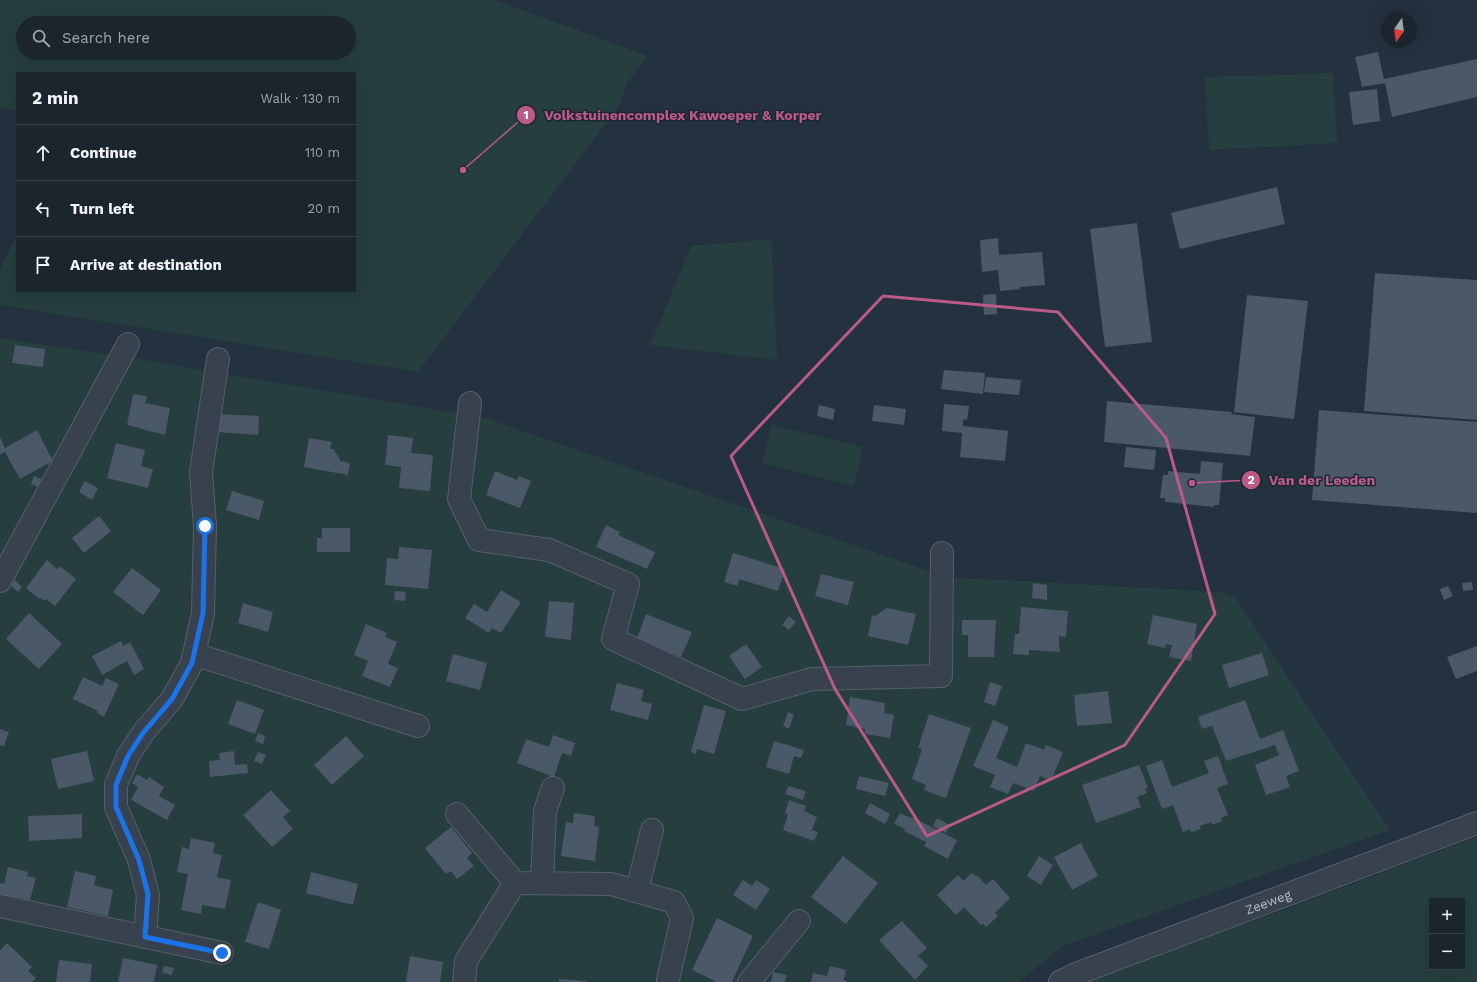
<!DOCTYPE html>
<html lang="en">
<head>
<meta charset="utf-8">
<style>
  :root { --surface:#1b252e; --page:#28313a; --text:#f1f3f6; --muted:#a0a5aa; --line:#39424a }
  body { margin:0; font-family:"Work Sans",sans-serif; background:var(--page); color:var(--text) }
  .controls { position:absolute; right:12px; bottom:12px; display:grid; overflow:hidden; border-radius:0px; box-shadow:0 4px 16px #0002 }
  .controls button { width:36px; height:36px; display:grid; place-items:center; padding:0; border:0; border-bottom:1px solid var(--line); background:var(--surface); color:var(--text); font:20px sans-serif }
  .compass { position:absolute; left:1381px; top:12px; width:36px; height:36px; border-radius:50%; background:var(--surface); box-shadow:0 4px 16px #0002; rotate:194deg }
  .stop { position:absolute; width:12px; height:12px; margin:-9px; border:3px solid #1a73e8; border-radius:50%; background:#fff }
  .stop.end { background:#1a73e8; border-color:#fff; box-shadow:0 1px 4px #0008 }
  .list { margin:0; padding:0; list-style:none }
  h2 { display:flex; justify-content:space-between; align-items:center; height:52px; margin:0; padding:0 16px; font-size:17px }
  h2 small { font-size:13px; font-weight:400; color:var(--muted) }
  .list li { display:grid; grid-template-columns:26px 1fr auto; gap:12px; align-items:center; box-sizing:border-box; height:56px; padding:0 16px; border-top:1px solid var(--line) }
  .list b { display:block; font-size:15px; white-space:nowrap }
  .list em { font-size:13px; font-style:normal; color:var(--muted) }
  .icon { flex:none; width:22px; height:22px; fill:none; stroke:currentColor; stroke-width:2; stroke-linecap:round; stroke-linejoin:round }
  .map { position:relative; flex:none; width:1477px; height:982px; overflow:hidden }
  .search { position:absolute; background:var(--surface); box-shadow:0 4px 16px #0002; left:16px; top:16px; width:340px; height:44px; display:flex; align-items:center; gap:10px; box-sizing:border-box; padding:0 14px; border-radius:22px; color:var(--muted); font-size:15px }
  .panel { position:absolute; background:var(--surface); box-shadow:0 4px 16px #0002; left:16px; top:72px; width:340px; height:220px; border-radius:0px }
  .map>svg:first-child { display:block }
</style>
</head>
<body>
<div class="map">
<svg width="1477" height="982" viewBox="0 0 1477 982">
  <rect width="100%" height="100%" fill="#24313e"/>
  <!-- green -->
  <g fill="#263e3f" fill-rule="evenodd">
    <path d="M0 0H495L648 56 628 82 619 106 418 372 0 305V269L17 234V291H355V73H17V112L0 106ZM23 23H349V53H23Z"/>
    <path d="M1333 73 1337 143 1209 150 1205 77Z"/>
    <path d="M771 239 777 360 650 345 691 246Z"/>
    <path d="M0 338 144 360 485 418 946 577 1220 592 1236 598 1240 604 1390 830 1063 946 1019 982H0Z"/>
    <path d="M772 425 863 447 854 486 762 463Z"/>
    <path d="M1477 837V982H1089L1132 963 1284 910ZM1432 901H1462V967H1432Z"/>
  </g>
  <!-- building -->
  <g fill="#4a5867">
    <path d="M1378 52 1384 79 1477 59V97L1392 117 1385 83 1362 87 1355 57Z"/>
    <path d="M1377 89 1380 121 1353 125 1349 92Z"/>
    <path d="M1277 187 1285 224 1180 249 1171 213Z"/>
    <path d="M1137 223 1152 342 1105 347 1090 229Z"/>
    <path d="M998 238 999 255 1042 252 1045 285 1020 287V289L1000 291 998 270 982 272 980 240Z"/>
    <path d="M1375 273 1477 280V420L1364 411Z"/>
    <path d="M996 294 997 314 984 315 983 295Z"/>
    <path d="M1247 295 1308 301 1294 419 1234 412Z"/>
    <path d="M15 345 45 349 43 367 12 363Z"/>
    <path d="M944 370 985 373 983 394 941 389Z"/>
    <path d="M986 377 1021 380 1019 395 984 392Z"/>
    <path d="M133 394 147 396 145 403 170 408 165 435 127 425Z"/>
    <path d="M1107 401 1232 412 1231 414 1255 417 1250 456 1104 442Z"/>
    <path d="M944 404 969 406 967 420 963 419V426L1008 431 1005 461 960 457 962 433 942 431Z"/>
    <path d="M819 405 835 409 833 420 817 416Z"/>
    <path d="M874 405 906 409 904 425 872 421Z"/>
    <path d="M1319 410 1477 422V513L1312 500Z"/>
    <path d="M217 414 259 416 258 435 216 432Z"/>
    <path d="M37 430 53 461 20 479 5 452 0 454V437L5 448Z"/>
    <path d="M388 435 413 438 411 453 433 455 430 491 399 488 401 467 385 465Z"/>
    <path d="M309 438 332 442 330 449H333L340 459V461L350 463 348 475 304 467Z"/>
    <path d="M116 443 145 450 141 466 153 469 148 488 107 478Z"/>
    <path d="M1126 447 1156 450 1154 470 1124 467Z"/>
    <path d="M1201 461 1223 463 1219 505H1214V507L1165 502V498H1160L1163 475H1168V471L1200 474Z"/>
    <path d="M495 471 517 480 519 476 531 481 520 508 486 495Z"/>
    <path d="M34 476 43 480 40 488 31 484Z"/>
    <path d="M85 481 98 488 92 500 79 492Z"/>
    <path d="M232 491 264 501 259 520 226 510Z"/>
    <path d="M99 516 111 531 84 553 72 538Z"/>
    <path d="M606 525 620 532 618 535 655 552 647 569 596 547Z"/>
    <path d="M322 528H350V552H317V538H322Z"/>
    <path d="M399 547 432 550 428 589 385 585 387 558 398 559Z"/>
    <path d="M733 553 785 569 778 591 739 579 738 586 724 582Z"/>
    <path d="M47 560 57 569 60 566 76 579 55 606 46 599 45 601 40 598 39 599 26 588Z"/>
    <path d="M132 568 161 590 143 615 113 592Z"/>
    <path d="M821 574 854 582 848 605 815 596Z"/>
    <path d="M15 580 22 587 18 592 10 585Z"/>
    <path d="M1472 582 1473 590 1463 591 1462 583Z"/>
    <path d="M1033 583 1047 585V600L1032 598Z"/>
    <path d="M1448 586 1453 596 1444 600 1440 589Z"/>
    <path d="M501 590 521 602 501 633 492 628 489 633 465 618 474 604 487 612Z"/>
    <path d="M395 591 406 592 405 601 394 600Z"/>
    <path d="M549 601 574 603 571 640 545 637Z"/>
    <path d="M243 603 273 612 268 632 238 623Z"/>
    <path d="M1021 607 1068 611 1066 637 1059 636V644L1060 652 1029 650V655L1013 654 1015 634H1019Z"/>
    <path d="M887 608 916 614 908 645 868 636 872 615 875 616Z"/>
    <path d="M29 613 62 644 39 669 6 639Z"/>
    <path d="M646 614 692 632 681 657 637 638Z"/>
    <path d="M1153 615 1197 624 1191 661 1169 657 1172 645 1166 644 1165 648 1147 644Z"/>
    <path d="M789 616 796 622 789 630 782 625Z"/>
    <path d="M962 620H996L994 657H968V635H962Z"/>
    <path d="M366 624 387 633 385 637 397 642 388 664 398 668 390 687 362 676 368 661 354 655Z"/>
    <path d="M121 641 123 646 130 642 144 669 134 675 127 661 102 675 92 656Z"/>
    <path d="M746 644 762 667 745 679 729 656Z"/>
    <path d="M1477 646V671L1456 679 1447 657Z"/>
    <path d="M1262 653 1269 675 1229 688 1222 665Z"/>
    <path d="M453 654 487 663 480 690 446 681Z"/>
    <path d="M83 677 102 686 106 678 119 684 104 717 97 713 98 711 73 699Z"/>
    <path d="M990 682 1002 686 995 706 984 702Z"/>
    <path d="M617 683 644 690 641 701 652 704 648 720 610 710Z"/>
    <path d="M1108 691 1112 723 1077 726 1074 695Z"/>
    <path d="M850 697 885 703 884 713 894 715 890 738 865 734V729L846 725Z"/>
    <path d="M237 700 264 710 255 734 228 724Z"/>
    <path d="M1245 700 1260 739 1283 730 1299 771 1286 776 1290 787 1266 795 1255 765 1279 755 1275 745 1226 761 1212 726 1202 729 1198 717Z"/>
    <path d="M704 705 726 711 714 754 697 749 696 754 691 752Z"/>
    <path d="M788 712 794 715 789 729 783 726Z"/>
    <path d="M929 714 971 728 946 798 924 790 926 785 912 779 922 749 918 748Z"/>
    <path d="M993 720 1009 727 996 758 1017 767 1026 743 1044 750 1046 745 1063 752 1051 781 1040 776 1034 791 1013 783 1008 794 990 787 995 775 973 766Z"/>
    <path d="M0 729 9 732 4 746 0 745Z"/>
    <path d="M258 733 265 736 263 744 255 741Z"/>
    <path d="M553 735 575 743 571 756 562 753 554 777 517 763 526 739 549 747Z"/>
    <path d="M346 736 364 756 332 785 314 765Z"/>
    <path d="M774 741 804 750 801 758 794 756 789 774 766 767Z"/>
    <path d="M87 751 94 781 58 789 51 759Z"/>
    <path d="M234 751 235 765 247 764 248 773 210 777 209 761 220 760 219 753Z"/>
    <path d="M258 752 266 755 262 764 254 761Z"/>
    <path d="M1218 756 1228 784 1217 788 1228 815 1221 818 1222 821 1212 825 1211 822 1200 826 1201 829 1191 832 1190 829 1183 832 1173 805 1162 809 1146 766 1162 760 1172 787 1209 773 1204 761Z"/>
    <path d="M1139 765 1148 788 1145 789 1147 793 1137 797 1141 807 1096 823 1082 785Z"/>
    <path d="M137 774 147 780 149 777 164 787 159 796 175 805 167 820 131 800 138 787 132 783Z"/>
    <path d="M859 776 889 783 885 796 856 789Z"/>
    <path d="M788 786 806 791 803 800 785 794Z"/>
    <path d="M271 790 290 811 283 817 293 829 272 847 243 815Z"/>
    <path d="M789 800 806 806 804 811 817 817 812 830 818 832 814 841 783 830 788 815 785 813Z"/>
    <path d="M870 803 890 814 885 824 865 813Z"/>
    <path d="M574 813 595 816 594 826 599 827 595 861 561 856 566 822 573 823Z"/>
    <path d="M900 813 911 818 912 817 957 840 948 859 924 846 926 842 904 831 905 829 894 824Z"/>
    <path d="M82 814V838L29 841 28 816Z"/>
    <path d="M937 818 950 825 946 833 933 826Z"/>
    <path d="M451 827 472 853 467 858 474 866 457 879 451 871 446 874 425 848Z"/>
    <path d="M191 838 215 843 213 853 222 855 217 877 231 880 225 909 202 905 201 914 181 910 188 874 177 872 182 847 189 849Z"/>
    <path d="M1081 843 1098 876 1072 890 1054 857Z"/>
    <path d="M843 856 878 883 846 924 811 897Z"/>
    <path d="M1039 856 1053 865 1041 885 1027 876Z"/>
    <path d="M8 867 28 872 27 876 36 878 30 900 17 897 15 905 0 901V883L4 884Z"/>
    <path d="M75 871 96 876 94 885 113 890 108 916 67 907Z"/>
    <path d="M311 872 358 884 353 905 306 893Z"/>
    <path d="M972 873 976 877 977 875 986 885 993 879 1010 898 995 913 998 916 986 927 983 924 981 925 964 907 956 915 937 895 958 875 963 881Z"/>
    <path d="M743 880 752 886 756 880 770 889 756 910 733 895Z"/>
    <path d="M258 902 281 910 269 949 245 942Z"/>
    <path d="M717 918 753 936 732 982H717L692 970Z"/>
    <path d="M902 921 927 948 918 956 928 966 915 980 879 940Z"/>
    <path d="M7 943 32 967 28 971 36 978 32 982H0V951Z"/>
    <path d="M410 956 443 962 440 982H406Z"/>
    <path d="M123 958 157 965 154 982H118Z"/>
    <path d="M59 960 92 964 90 982H56Z"/>
    <path d="M164 966 174 968 172 975 162 973Z"/>
    <path d="M830 966 846 970 844 980 848 982H811L813 973 827 976Z"/>
    <path d="M773 972 787 975 785 982H771Z"/>
    <path d="M559 979 586 981V982H559Z"/>
  </g>
  <g fill="none" stroke-linecap="round" stroke-linejoin="round">
    <!-- minor casing -->
    <g stroke="#56606c" stroke-width="24">
      <g id="minor">
        <path d="M470 403 459 499 479 540 549 550 628 584 613 639 742 699 812 679 941 676 942 553"/>
        <path d="M0 581 128 344"/>
        <path d="M194 654 418 726"/>
        <path d="M457 814 515 883 611 884 674 902 682 918 668 980"/>
        <path d="M542 883 545 811 553 788"/>
        <path d="M637 891 652 830"/>
        <path d="M0 906 222 953"/>
        <path d="M145 937 148 895 139 860 116 807V785L128 756 143 733 172 699 192 663 194 654 203 613 205 526 201 472 218 359"/>
        <path d="M464 982 466 961 515 883"/>
        <path d="M749 982 799 921"/>
        <path id="s1" d="M1060 982 1076 974 1477 823"/>
      </g>
    </g>
    <!-- minor -->
    <use href="#minor" stroke="#38424e" stroke-width="22"/>
  </g>
  <g fill="none" stroke-linecap="round" stroke-linejoin="round">
    <!-- route -->
    <path stroke="#1a73e8" stroke-width="5" d="M205 526 203 613 192 663 172 699 143 733 128 756 116 785V807L139 860 148 894 145 937 222 953"/>
  </g>
  <!-- marked area -->
  <path fill="none" stroke="#bc5a87" stroke-width="3" stroke-linejoin="round" d="M883 296 1058 312 1166 438 1215 614 1125 745 927 836 835 689 731 456Z"/>
  <g text-anchor="middle" dominant-baseline="central" stroke-width="3" stroke-linejoin="round" paint-order="stroke">
    <!-- street labels -->
    <g font-size="13" fill="#b4bdc9" stroke="#1d2733">
      <text stroke="none"><textPath href="#s1" startOffset="223">Zeeweg</textPath></text>
    </g>
  </g>
  <!-- callouts -->
  <path fill="none" stroke="#bc5a87" stroke-width="1.5" d="M463 170L526 115M1192 483L1251 480"/>
  <g fill="#bc5a87" stroke="#1d2733" stroke-width="1.5">
    <circle cx="463" cy="170" r="4"/>
    <circle cx="1192" cy="483" r="4"/>
    <circle cx="526" cy="115" r="10"/>
    <circle cx="1251" cy="480" r="10"/>
  </g>
  <g font-size="12" text-anchor="middle" font-weight="bold" fill="#fff">
    <text x="526" y="119">1</text>
    <text x="1251" y="484">2</text>
  </g>
  <g font-size="14" text-anchor="middle" font-weight="bold" fill="#bc5a87" stroke="#1d2733" stroke-width="3" stroke-linejoin="round" paint-order="stroke">
    <text x="683" y="120">Volkstuinencomplex Kawoeper &amp; Korper</text>
    <text x="1322" y="485">Van der Leeden</text>
  </g>
</svg>
<div class="controls">
<button>+</button>
<button>−</button>
</div>
<svg class="compass" viewBox="-18 -18 36 36"><path d="M0-13l5 13h-10z" fill="#e53935"/><path d="M0 13l5-13h-10z" fill="#a0a5aa"/></svg>
<div class="stop" style="left:205px;top:526px"></div>
<div class="stop end" style="left:222px;top:953px"></div>
<div class="search"><svg class="icon" aria-label="search" viewBox="0 0 24 24"><circle cx="10" cy="10" r="6"/><path d="M15 15l6 6"/></svg>Search here</div>
<section class="panel">
<h2>2 min<small>Walk · 130 m</small></h2>
<ul class="list">
<li><svg class="icon" aria-label="ahead" viewBox="0 0 24 24"><path d="M12 20V5M6 11l6-6 6 6"/></svg><div><b>Continue</b></div><em>110 m</em></li>
<li><svg class="icon" aria-label="left" viewBox="0 0 24 24"><path d="M17 20v-9H6M10 6l-5 5 5 5"/></svg><div><b>Turn left</b></div><em>20 m</em></li>
<li><svg class="icon" aria-label="arrive" viewBox="0 0 24 24"><path d="M6 21V4h12l-3 4 3 4H6"/></svg><div><b>Arrive at destination</b></div></li>
</ul>
</section>
</div>
</body>
</html>
